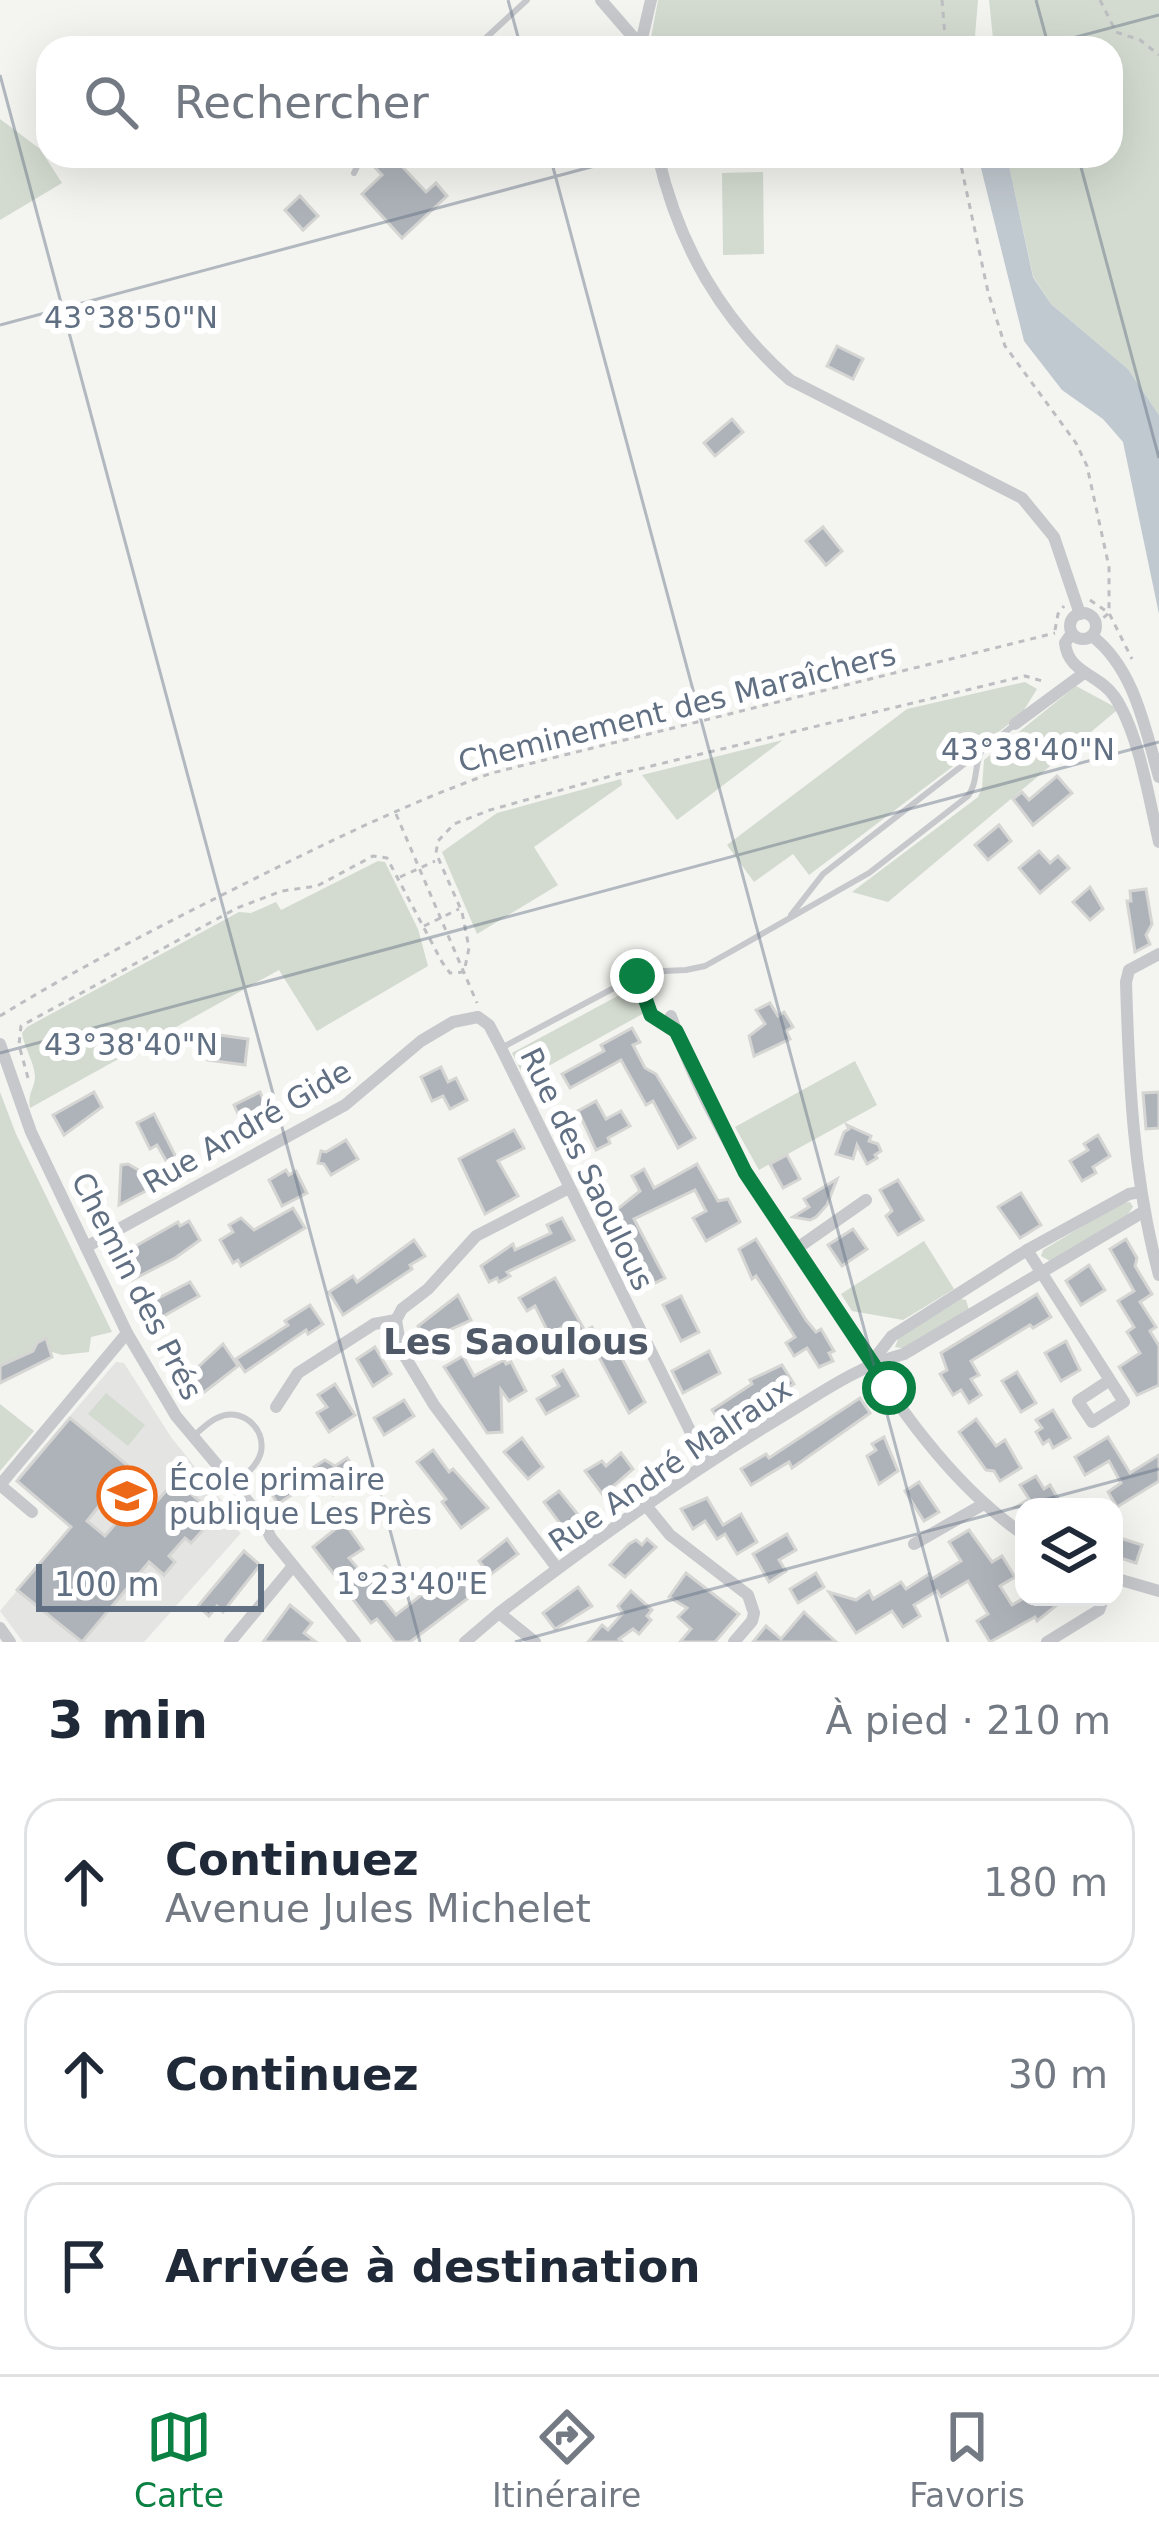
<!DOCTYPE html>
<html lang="fr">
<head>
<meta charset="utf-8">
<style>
  :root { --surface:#fff; --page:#f2f2f3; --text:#1f2937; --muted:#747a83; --line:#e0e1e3; --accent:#0b8043 }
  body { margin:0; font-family:"DejaVu Sans",sans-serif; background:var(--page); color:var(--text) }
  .controls { position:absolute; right:36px; bottom:36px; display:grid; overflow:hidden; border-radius:24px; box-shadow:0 12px 48px #0002 }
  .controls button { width:108px; height:108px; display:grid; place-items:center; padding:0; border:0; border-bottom:3px solid var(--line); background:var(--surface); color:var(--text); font:60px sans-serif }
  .scale { position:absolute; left:36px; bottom:30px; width:228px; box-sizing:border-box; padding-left:12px; border:6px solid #616f83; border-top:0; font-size:33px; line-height:42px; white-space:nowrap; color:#616f83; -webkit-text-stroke:9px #fff; paint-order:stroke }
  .stop { position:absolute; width:36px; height:36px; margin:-27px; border:9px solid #0b8043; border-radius:50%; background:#fff }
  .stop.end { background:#0b8043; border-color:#fff; box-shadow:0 3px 12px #0008 }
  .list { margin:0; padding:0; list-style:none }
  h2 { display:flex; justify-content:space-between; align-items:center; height:156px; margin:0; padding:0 48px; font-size:51px }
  h2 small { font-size:39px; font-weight:400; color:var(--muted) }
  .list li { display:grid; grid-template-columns:78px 1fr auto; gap:36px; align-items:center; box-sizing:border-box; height:168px; margin:0 24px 24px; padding:0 24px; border:3px solid var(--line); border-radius:36px }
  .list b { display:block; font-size:45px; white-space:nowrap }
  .list p { margin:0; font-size:39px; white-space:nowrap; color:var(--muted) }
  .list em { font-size:39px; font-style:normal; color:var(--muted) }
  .icon { flex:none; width:66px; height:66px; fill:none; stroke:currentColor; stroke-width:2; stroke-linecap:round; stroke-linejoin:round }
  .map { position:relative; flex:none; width:1159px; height:1642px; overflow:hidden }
  .search { position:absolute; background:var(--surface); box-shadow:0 12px 48px #0002; left:36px; right:36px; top:36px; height:132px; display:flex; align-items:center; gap:30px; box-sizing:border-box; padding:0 42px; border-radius:36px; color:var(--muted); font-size:45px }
  .sheet { height:732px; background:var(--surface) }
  nav { display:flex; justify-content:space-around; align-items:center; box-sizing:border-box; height:168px; border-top:3px solid var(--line); background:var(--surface); font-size:33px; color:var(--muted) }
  nav a { display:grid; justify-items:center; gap:6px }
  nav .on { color:var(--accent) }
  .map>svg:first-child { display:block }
</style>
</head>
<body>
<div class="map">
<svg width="1159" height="1642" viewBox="0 0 1159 1642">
  <rect width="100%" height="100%" fill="#f4f4f0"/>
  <!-- built -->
  <path fill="#e4e5e3" d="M116 1362 124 1363 171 1437 230 1511 224 1519 241 1533 144 1642H23L0 1611 70 1527 17 1478Z"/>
  <!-- green -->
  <g fill="#d3dbd0">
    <path d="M658 0H978L974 48H649Z"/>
    <path d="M989 0H1159V415L1128 369 1051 304 1033 276 1007 156H1111V48H994Z"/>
    <path d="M0 119 40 149 62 183 0 220Z"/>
    <path d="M763 172 764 254 723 255 722 173Z"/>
    <path d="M1025 682 1037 689 1021 715 809 875 793 854 754 882 727 845 907 709Z"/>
    <path d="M1076 686 1115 707 1116 711 888 902 852 892 978 797 982 788 984 760Z"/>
    <path d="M783 740 677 820 642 775Z"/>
    <path d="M621 779 622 785 534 847 558 885 477 934 442 852 497 813Z"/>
    <path d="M378 861 385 862 418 929 428 966 317 1031 279 970 30 1108C27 1094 35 1088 35 1076 34 1062 24 1047 22 1033L27 1027 239 912 251 913 276 902 281 910Z"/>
    <path d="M638 985 646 1012 525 1079 512 1053Z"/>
    <path d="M855 1061 877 1105 759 1170 735 1127Z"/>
    <path d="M0 1092 16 1134 112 1332 91 1337 89 1352 62 1355 52 1352V1357L0 1383Z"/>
    <path d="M1130 1202 1133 1207 1128 1214 1050 1261 1041 1256 1043 1250 1121 1203Z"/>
    <path d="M924 1241 954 1289 903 1320 852 1311 841 1294Z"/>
    <path d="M961 1299 966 1300 969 1310 906 1349 895 1347 899 1337Z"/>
    <path d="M106 1393 145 1425 128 1446 88 1414Z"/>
    <path d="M0 1404 34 1431 0 1471Z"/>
  </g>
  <!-- water -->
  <path fill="#c1c9d0" d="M978 156H1007L1033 277 1051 304 1128 369 1159 415V614L1123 442 1103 419 1062 390 1024 341Z"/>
  <!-- building -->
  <g fill="#aeb3ba" stroke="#d5d5d3" stroke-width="3">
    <path d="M369 156H404L398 162 426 192 436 183 447 196 402 238 362 194 382 175 368 160Z"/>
    <path d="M300 196 318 216 303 230 285 210Z"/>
    <path d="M837 346 863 359 853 379 827 366Z"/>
    <path d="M732 419 743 432 715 456 704 443Z"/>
    <path d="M823 527 842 551 826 565 806 541Z"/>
    <path d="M1057 776 1072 793 1033 825 1013 799 1022 792 1029 800Z"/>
    <path d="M999 825 1011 841 988 860 975 845Z"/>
    <path d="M1039 851 1050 863 1058 856 1069 868 1040 893 1019 868Z"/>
    <path d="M1090 887 1103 909 1090 920 1073 902Z"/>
    <path d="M1146 889 1152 924 1146 935 1150 944 1135 952 1127 901H1131L1130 891Z"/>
    <path d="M770 1003 778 1016 784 1012 793 1027 786 1031 790 1039 754 1056 749 1036 765 1024 756 1010Z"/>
    <path d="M632 1028 640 1042 633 1045 645 1068 656 1074 695 1138 678 1148 653 1101 646 1105 621 1060 570 1088 562 1074 604 1051 601 1045Z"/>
    <path d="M212 1034 248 1039 245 1065 208 1060Z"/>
    <path d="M441 1067 448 1082 456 1078 467 1100 450 1109 443 1096 432 1101 421 1077Z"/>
    <path d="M94 1092 102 1107 64 1135 53 1115Z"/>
    <path d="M260 1092 274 1124 236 1145 228 1131 242 1123 234 1105Z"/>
    <path d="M1159 1092V1128L1146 1129 1143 1093Z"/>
    <path d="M596 1101 606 1119 621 1111 630 1126 608 1138 610 1143 596 1150 578 1111Z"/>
    <path d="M154 1114 180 1165 171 1169 157 1145 150 1149 137 1123Z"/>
    <path d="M847 1125 871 1136 869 1141 878 1144 881 1151 875 1155 877 1158 867 1164 857 1145 853 1159 836 1154 844 1132 849 1129Z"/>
    <path d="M514 1130 524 1148 498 1161 518 1196 485 1214 459 1159Z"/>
    <path d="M1098 1135 1110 1156 1093 1167 1096 1173 1082 1181 1070 1161 1088 1150 1084 1144Z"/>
    <path d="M346 1140 358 1159 331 1175 324 1164 318 1163 321 1151 326 1152Z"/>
    <path d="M787 1155 800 1179 783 1188 770 1164Z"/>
    <path d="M128 1164 161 1183 119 1205 121 1165Z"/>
    <path d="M697 1164 718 1201 728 1199 740 1222 706 1241 693 1218 706 1211 695 1190 634 1219 665 1278 647 1287 628 1250 635 1246 615 1211 640 1191 632 1176 644 1169 654 1188Z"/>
    <path d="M286 1170 289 1175 296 1171 307 1193 282 1206 269 1180Z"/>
    <path d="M837 1179 827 1205 816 1217 810 1220 793 1217 809 1207 804 1199Z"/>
    <path d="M898 1180 923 1220 898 1235 886 1216 892 1211 880 1190Z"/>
    <path d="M1021 1193 1041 1225 1020 1238 998 1207Z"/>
    <path d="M293 1208 305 1228 241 1266 238 1260 233 1263 220 1240 233 1232 229 1225 241 1218 254 1230Z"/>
    <path d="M562 1218 574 1240 507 1272 510 1276 499 1282 497 1278 489 1282 481 1266 513 1244 515 1250 551 1233 547 1225Z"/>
    <path d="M189 1221 200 1240 175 1258 132 1280 121 1260 130 1255 127 1251 178 1222 180 1226Z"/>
    <path d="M853 1229 867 1249 842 1266 828 1245Z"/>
    <path d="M756 1239 806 1320 816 1332 821 1329 834 1351 829 1353 833 1361 819 1367 807 1348 794 1356 786 1343 795 1337 756 1276 752 1279 739 1249Z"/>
    <path d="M1126 1239 1137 1258 1135 1266 1152 1294 1140 1302 1156 1327 1150 1331 1159 1346V1385L1137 1395 1119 1367 1140 1353 1127 1332 1134 1327 1118 1301 1134 1291 1110 1249Z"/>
    <path d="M414 1240 425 1256 410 1265 412 1269 343 1315 329 1292 353 1276 357 1282Z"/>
    <path d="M1089 1265 1105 1290 1081 1305 1066 1281Z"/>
    <path d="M555 1278 585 1331 592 1327 599 1339 609 1334 645 1402 629 1413 593 1346 575 1355 561 1328 549 1334 535 1306 527 1311 519 1298Z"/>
    <path d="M190 1282 199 1296 162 1317 153 1301Z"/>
    <path d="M1037 1294 1051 1317 1033 1328 1030 1325 971 1361 979 1375 971 1379 981 1395 969 1403 961 1390 953 1395 940 1374 947 1370 941 1353Z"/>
    <path d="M458 1295 471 1320 427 1340 418 1326Z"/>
    <path d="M681 1296 699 1332 681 1341 663 1305Z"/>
    <path d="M310 1305 323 1324 308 1334 306 1330 245 1372 236 1359 288 1325 285 1321Z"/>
    <path d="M46 1338 52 1357 0 1383V1366L33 1351 37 1343Z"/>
    <path d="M1066 1341 1080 1370 1061 1381 1045 1353Z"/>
    <path d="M223 1344 238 1366 198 1397 183 1381Z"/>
    <path d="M375 1347 391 1374 373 1386 357 1359Z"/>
    <path d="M709 1351 720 1373 683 1393 672 1371Z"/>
    <path d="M463 1356 474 1376 504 1360 506 1364 511 1362 526 1391 509 1401 501 1390 502 1432 487 1433 444 1367Z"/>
    <path d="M782 1365 794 1384 769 1399 766 1394 722 1425 712 1410 752 1384 750 1380Z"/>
    <path d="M563 1370 578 1396 546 1414 537 1399 559 1386 553 1376Z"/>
    <path d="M1017 1372 1036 1403 1021 1412 1002 1381Z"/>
    <path d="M335 1384 355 1415 329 1432 317 1413 327 1407 318 1395Z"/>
    <path d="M860 1398 870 1413 792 1468 789 1462 751 1485 741 1469 766 1454 769 1458Z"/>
    <path d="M404 1400 414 1416 384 1435 374 1418Z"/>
    <path d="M1053 1410 1070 1438 1053 1448 1049 1440 1043 1444 1036 1432 1042 1428 1036 1420Z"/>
    <path d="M70 1418 127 1465 110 1486 120 1494 110 1507 103 1501 87 1521 105 1536 127 1510 134 1516 139 1510 145 1515 172 1484 178 1489 181 1485 206 1507 193 1522 203 1530 191 1543 185 1538 169 1556 175 1562 164 1575 149 1562 82 1642 17 1590 71 1527 17 1481Z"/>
    <path d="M976 1419 996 1446 1005 1440 1021 1468 1000 1481 994 1471 986 1470 959 1432Z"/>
    <path d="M884 1437 898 1471 879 1484 867 1456 876 1450 872 1444Z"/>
    <path d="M1108 1437 1130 1473 1159 1455V1481L1117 1507 1108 1492 1121 1483 1109 1461 1085 1475 1075 1457Z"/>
    <path d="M522 1438 543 1467 528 1479 504 1452Z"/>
    <path d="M433 1450 449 1472 453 1469 488 1508 461 1528 442 1502 446 1499 417 1462Z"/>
    <path d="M621 1453 633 1469 603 1495 585 1471 602 1461 606 1466Z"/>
    <path d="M347 1458 360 1476 333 1495 314 1467 325 1460 335 1466Z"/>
    <path d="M297 1467 308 1484 278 1504 267 1487Z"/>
    <path d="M1036 1476 1044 1489 1050 1485 1063 1507H1016L1029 1499 1020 1485Z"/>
    <path d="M919 1482 939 1512 924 1521 905 1491Z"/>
    <path d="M559 1491 580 1517 564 1529 544 1502Z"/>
    <path d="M707 1498 723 1525 741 1514 757 1542 737 1554 725 1534 717 1539 705 1521 693 1529 681 1509Z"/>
    <path d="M344 1522 363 1549 349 1558 367 1579 385 1566 397 1582 380 1595 396 1615 425 1592 431 1599 464 1576 475 1593 410 1642H395L377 1619 371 1623 313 1547Z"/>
    <path d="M969 1530 992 1562 1002 1556 1015 1577 1000 1586 1012 1605 1026 1597H1067L1037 1621 1035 1617 990 1642 977 1621 988 1614 968 1581 941 1597 937 1591 914 1605 920 1616 903 1627 892 1611 856 1633 829 1592 856 1600 869 1591 873 1599 901 1582 906 1589 929 1574 932 1579 961 1561 949 1542Z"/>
    <path d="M787 1534 796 1550 779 1560 786 1571 769 1582 753 1554Z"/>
    <path d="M1114 1536 1142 1545 1136 1563 1114 1556Z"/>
    <path d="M507 1539 518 1554 490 1575 479 1561Z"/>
    <path d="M647 1539 656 1547 625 1577 610 1565 629 1544 636 1540 642 1545Z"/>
    <path d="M244 1551 260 1565 223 1612 217 1606 209 1616 198 1606Z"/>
    <path d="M686 1573 739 1614 715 1642H680L691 1629 678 1617 687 1608 669 1597Z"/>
    <path d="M816 1573 824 1587 798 1603 790 1589Z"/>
    <path d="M578 1587 592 1606 555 1629 543 1613Z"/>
    <path d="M631 1591 652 1610 647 1616 651 1620 639 1634 633 1629 619 1639 622 1642H588L602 1625 608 1630 623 1613 618 1606Z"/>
    <path d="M290 1605 312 1623 304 1633 316 1642H263Z"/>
    <path d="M804 1612 836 1642H753L766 1626 781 1639Z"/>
  </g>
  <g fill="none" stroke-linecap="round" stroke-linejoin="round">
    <!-- path -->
    <g stroke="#bdbec1" stroke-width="3" stroke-dasharray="6 6" stroke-linecap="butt">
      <path d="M942 0 946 48"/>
      <path d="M1100 0 1116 32 1140 40 1159 55"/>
      <path d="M959 156 988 292 1005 346 1076 443 1087 466 1109 567V613L1097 623"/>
      <path d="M1090 600 1109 613 1132 659"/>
      <path d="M1055 630 1058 614 1064 606"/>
      <path d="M396 814 477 1003"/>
      <path d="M400 877 435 861"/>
      <path d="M424 926 459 909"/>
      <path d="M641 983 651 1015 660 1020"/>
      <path d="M0 1016C78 968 160 926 242 885 324 844 405 804 492 773L1055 633"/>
      <path d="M28 1078 19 1045 21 1026 237 908 282 891 317 886 373 856 387 858 442 962 450 973 464 972 469 948 462 912 436 853 438 841 454 824 490 810 618 774 1025 676 1046 682"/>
    </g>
    <!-- lane -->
    <g stroke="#c6c8cc" stroke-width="6">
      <path d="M475 48 527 0"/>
      <path d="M354 173 362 156"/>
      <path d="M791 915 823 874 1013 726"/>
      <path d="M503 1047 644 972 686 970 705 966 732 951 869 873 968 796C978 782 974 767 981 752"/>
      <path d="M193 1436C200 1431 208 1422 217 1418 240 1406 266 1427 261 1452 258 1465 246 1474 237 1484"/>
    </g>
    <!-- street -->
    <g stroke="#c6c8cc" stroke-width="12">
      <path d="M601 0 640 45"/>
      <path d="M640 47 651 0"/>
      <path d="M658 156C679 246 721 319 790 380L1022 498 1054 537 1080 614"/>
      <circle cx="1083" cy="626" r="13"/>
      <path d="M1072 633 1065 643C1068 673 1099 674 1114 696 1139 732 1149 800 1159 842"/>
      <path d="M1092 636C1134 668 1145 728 1159 777"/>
      <path d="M1015 724 1084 673"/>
      <path d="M1159 954 1129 970 1126 982C1129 1082 1133 1178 1159 1275"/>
      <path d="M671 1016C703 1115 765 1203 822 1289 881 1378 935 1473 1024 1535"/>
      <path d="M0 1044 31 1132 127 1333 176 1416 261 1517 271 1538 355 1642"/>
      <path d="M86 1247 345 1105 421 1041 453 1022 478 1017 489 1025 501 1048 706 1463"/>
      <path d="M796 1249 866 1200"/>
      <path d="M1027 1250 1124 1402 1092 1422 1078 1401 1110 1380"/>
      <path d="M871 1363 892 1336 1027 1250 1129 1194 1140 1192"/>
      <path d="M276 1407 298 1373 374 1324 396 1320"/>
      <path d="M644 1503 670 1535 748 1595 754 1613 752 1621 734 1642"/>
      <path d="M32 1512 0 1485 127 1333"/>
      <path d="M914 1544 982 1505"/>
      <path d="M557 1568 434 1405 401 1350 396 1320 402 1309 428 1289 476 1236 569 1188"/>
      <path d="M1114 1578 1159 1591"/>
      <path d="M499 1613C591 1543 682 1477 781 1417 821 1393 858 1366 904 1354L1143 1212"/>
      <path d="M0 1628 10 1642"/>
      <path d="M230 1642 293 1566"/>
      <path d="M465 1642 499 1613 535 1642"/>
      <path d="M1047 1642 1099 1610 1104 1597"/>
    </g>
  </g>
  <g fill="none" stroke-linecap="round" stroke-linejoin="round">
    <!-- route -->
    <path stroke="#0b8043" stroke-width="15" d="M637 976 651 1015 676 1031 745 1172 889 1388"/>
  </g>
  <!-- ticks -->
  <path fill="none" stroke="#616f83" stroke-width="3" stroke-opacity="0.45" d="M508 0 521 48M1036 0 1049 48M1035 48 1159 15M0 75 420 1642M550 156 948 1642M1078 156 1159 458M0 325 632 156M0 1053 1159 742M515 1642 1159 1469"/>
  <!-- icons -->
  <defs>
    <g id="school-ring" transform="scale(3)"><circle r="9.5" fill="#fff" stroke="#ed6917" stroke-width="1.5"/><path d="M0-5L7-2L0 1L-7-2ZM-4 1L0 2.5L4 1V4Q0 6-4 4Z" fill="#ed6917"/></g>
  </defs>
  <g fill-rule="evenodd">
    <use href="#school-ring" x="127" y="1496"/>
  </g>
  <g text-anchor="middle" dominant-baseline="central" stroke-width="12" stroke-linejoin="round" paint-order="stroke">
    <!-- street labels -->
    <g font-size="30" fill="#616f83" stroke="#fff">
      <text transform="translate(677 708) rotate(-14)">Cheminement des Maraîchers</text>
      <text transform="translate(247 1127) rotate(-30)">Rue André Gide</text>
      <text transform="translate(587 1169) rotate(64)">Rue des Saoulous</text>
      <text transform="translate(137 1286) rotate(63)">Chemin des Prés</text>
      <text transform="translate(670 1465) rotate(-34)">Rue André Malraux</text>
    </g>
    <!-- poi labels -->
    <g font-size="30" fill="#616f83" stroke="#fff" text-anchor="start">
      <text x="169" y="1479">École primaire<tspan x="169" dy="34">publique Les Près</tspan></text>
    </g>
    <!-- quarter labels -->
    <g font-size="36" font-weight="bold" fill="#505967" stroke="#fff">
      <text x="516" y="1341">Les Saoulous</text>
    </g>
  </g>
  <g font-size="30" text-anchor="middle" fill="#616f83" stroke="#fff" stroke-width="12" stroke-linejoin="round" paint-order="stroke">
    <text x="131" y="328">43°38'50"N</text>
    <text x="1028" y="760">43°38'40"N</text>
    <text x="131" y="1055">43°38'40"N</text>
    <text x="412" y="1594">1°23'40"E</text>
  </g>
</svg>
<div class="controls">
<button><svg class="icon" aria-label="layers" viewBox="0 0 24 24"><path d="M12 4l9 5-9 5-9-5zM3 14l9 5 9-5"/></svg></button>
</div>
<div class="scale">100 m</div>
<div class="stop" style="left:889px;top:1388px"></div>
<div class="stop end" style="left:637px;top:976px"></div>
<div class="search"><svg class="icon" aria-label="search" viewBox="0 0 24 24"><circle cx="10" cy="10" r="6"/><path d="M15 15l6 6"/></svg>Rechercher</div>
</div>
<section class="sheet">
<h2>3 min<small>À pied · 210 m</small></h2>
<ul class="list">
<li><svg class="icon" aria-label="ahead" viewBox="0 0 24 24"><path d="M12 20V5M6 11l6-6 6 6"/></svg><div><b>Continuez</b><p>Avenue Jules Michelet</p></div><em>180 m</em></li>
<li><svg class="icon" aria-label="ahead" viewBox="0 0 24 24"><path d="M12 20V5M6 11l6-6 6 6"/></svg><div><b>Continuez</b></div><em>30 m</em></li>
<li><svg class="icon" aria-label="arrive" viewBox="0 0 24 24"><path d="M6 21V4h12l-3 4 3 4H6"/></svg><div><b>Arrivée à destination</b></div></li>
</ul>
</section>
<nav>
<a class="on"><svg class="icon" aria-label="map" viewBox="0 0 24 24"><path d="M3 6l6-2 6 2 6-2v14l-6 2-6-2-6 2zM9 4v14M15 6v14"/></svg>Carte</a>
<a><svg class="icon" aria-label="directions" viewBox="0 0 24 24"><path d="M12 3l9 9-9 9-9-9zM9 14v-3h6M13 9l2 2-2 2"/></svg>Itinéraire</a>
<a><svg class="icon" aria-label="saved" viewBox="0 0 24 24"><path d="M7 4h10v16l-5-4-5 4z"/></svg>Favoris</a>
</nav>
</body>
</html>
